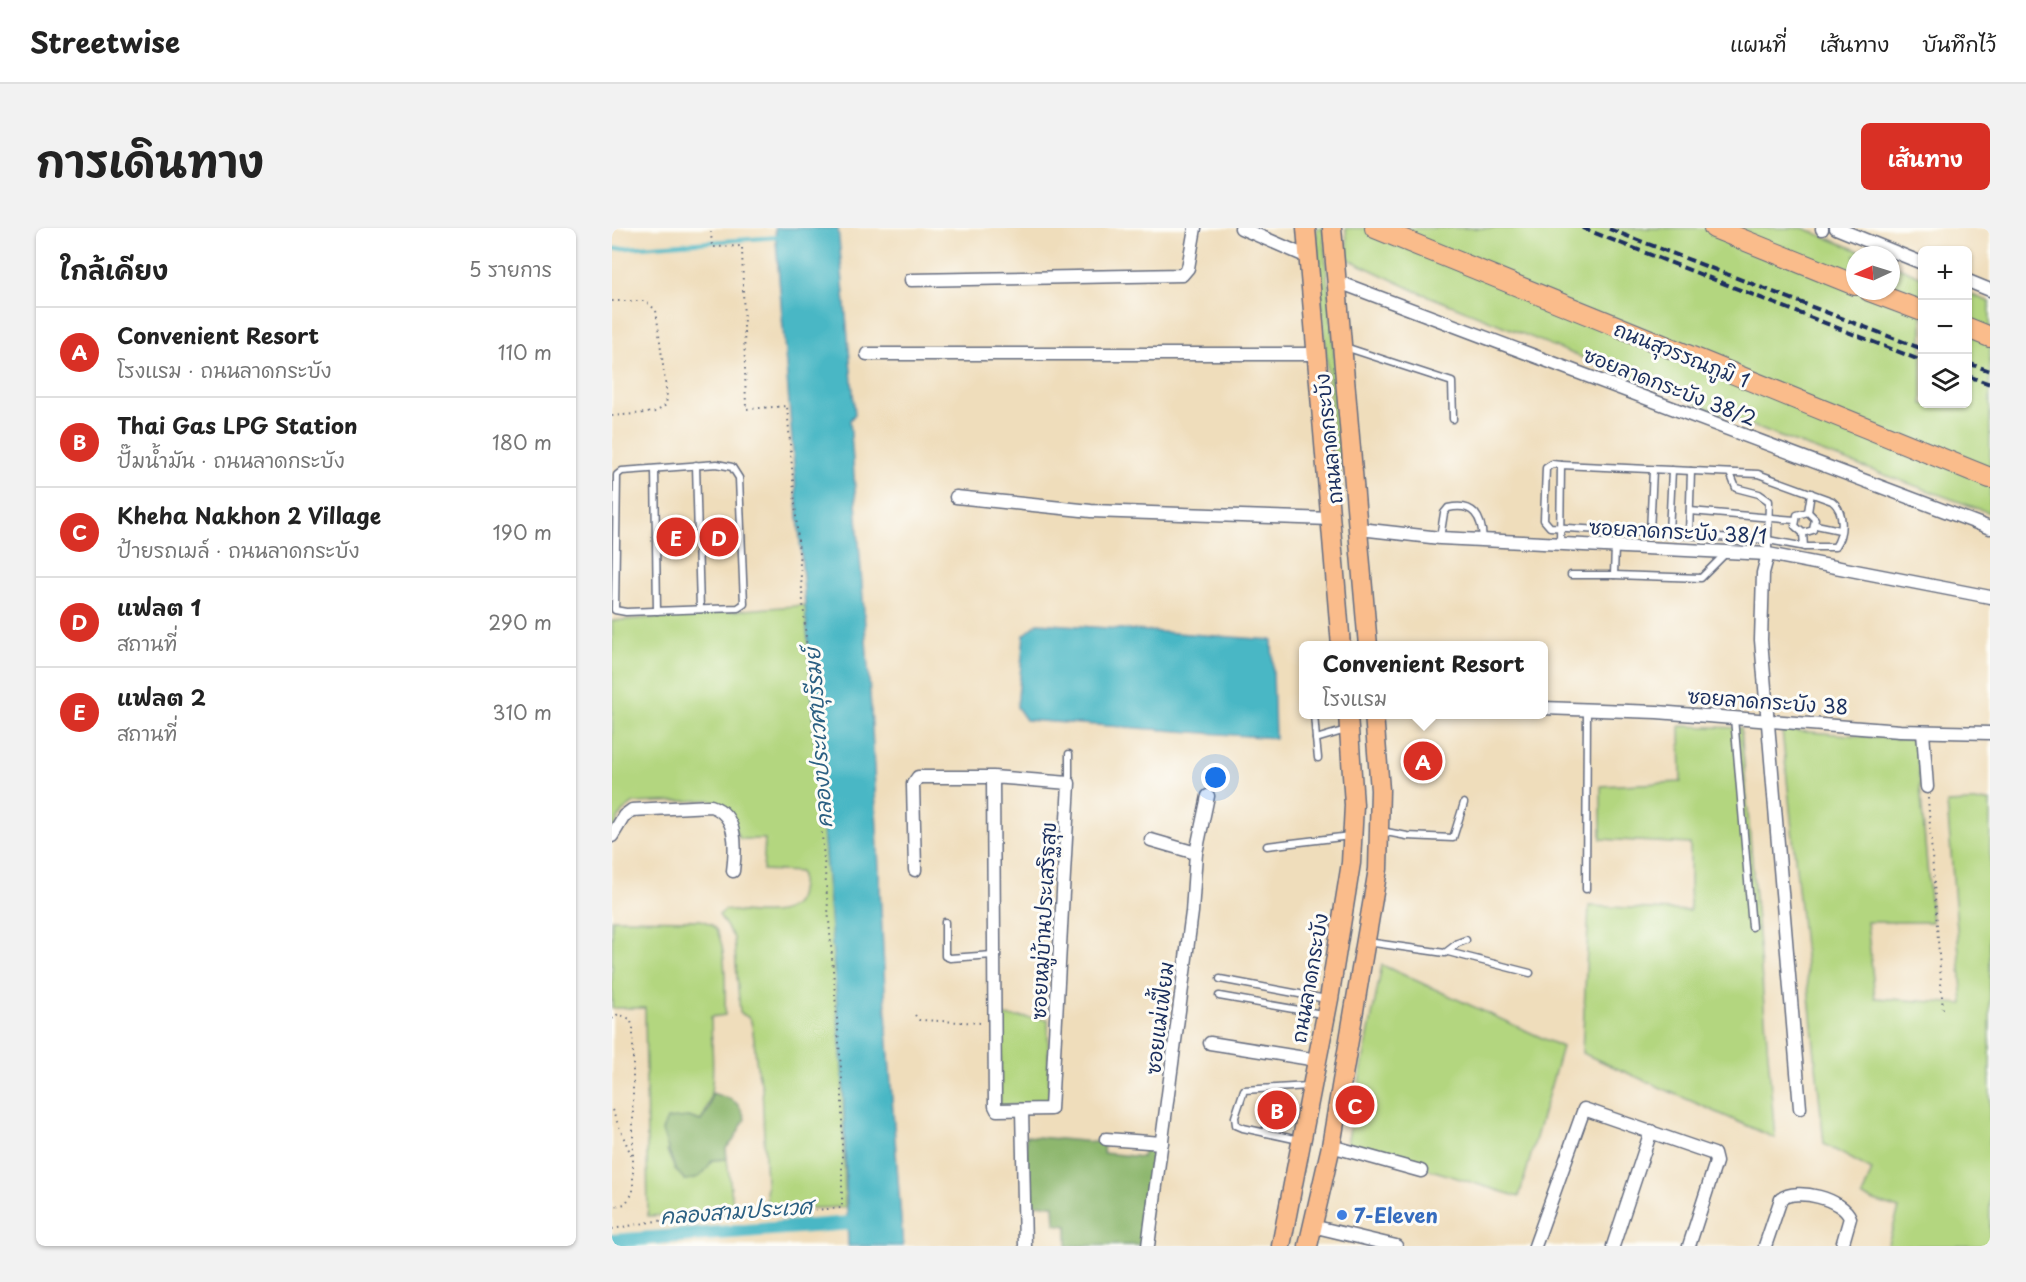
<!DOCTYPE html>
<html lang="th">
<head>
<meta charset="utf-8">
<style>
  :root { --surface:#fff; --page:#f2f2f2; --text:#222; --muted:#767676; --line:#e0e0e0; --accent:#d93025 }
  body { margin:0; font-family:"Playpen Sans","Playpen Sans Thai",sans-serif; background:var(--page); color:var(--text) }
  .controls { position:absolute; right:18px; top:18px; display:grid; overflow:hidden; border-radius:9px; box-shadow:0 2px 4px #0004 }
  .controls button { width:54px; height:54px; display:grid; place-items:center; padding:0; border:0; border-bottom:2px solid var(--line); background:var(--surface); color:var(--text); font:30px sans-serif }
  .compass { position:absolute; left:1234px; top:18px; width:54px; height:54px; border-radius:50%; background:var(--surface); box-shadow:0 2px 4px #0004; rotate:266deg }
  .you { position:absolute; left:604px; top:550px; width:21px; height:21px; margin:-15px; border:4px solid #fff; border-radius:50%; background:#1a73e8; box-shadow:0 0 0 9px #1a73e833 }
  .badge { display:grid; place-items:center; width:39px; height:39px; border-radius:50%; background:var(--accent); color:#fff; font-size:20px; font-weight:700 }
  .pin { position:absolute; translate:-50% -50%; border:3px solid #fff; box-shadow:0 2px 6px #0006 }
  .popup { position:absolute; left:687px; top:413px; width:249px; height:78px; box-sizing:border-box; display:grid; place-content:center; border-radius:9px; background:var(--surface); filter:drop-shadow(0 2px 4px #0005); font-size:20px; white-space:nowrap; color:var(--muted) }
  .popup b { font-size:22px; color:var(--text) }
  .popup::after { content:''; position:absolute; left:50%; top:100%; margin-left:-12px; border:12px solid transparent; border-top-color:var(--surface) }
  .list { margin:0; padding:0; list-style:none }
  h2 { display:flex; justify-content:space-between; align-items:center; height:78px; margin:0; padding:0 24px; font-size:26px }
  h2 small { font-size:20px; font-weight:400; color:var(--muted) }
  .list li { display:grid; grid-template-columns:39px 1fr auto; gap:18px; align-items:center; box-sizing:border-box; height:90px; padding:0 24px; border-top:2px solid var(--line) }
  .list b { display:block; font-size:22px; white-space:nowrap }
  .list p { margin:0; font-size:20px; white-space:nowrap; color:var(--muted) }
  .list em { font-size:20px; font-style:normal; color:var(--muted) }
  .icon { flex:none; width:33px; height:33px; fill:none; stroke:currentColor; stroke-width:2; stroke-linecap:round; stroke-linejoin:round }
  .map { position:relative; flex:none; width:1378px; height:1018px; overflow:hidden; border-radius:9px }
  header { display:flex; align-items:center; gap:36px; box-sizing:border-box; height:84px; padding:0 30px; background:var(--surface); border-bottom:2px solid var(--line) }
  header strong { font-size:28px }
  nav { display:flex; gap:33px; margin-inline-start:auto; font-size:21px }
  .intro { display:flex; align-items:center; justify-content:space-between; box-sizing:border-box; height:144px; padding:0 36px }
  h1 { margin:0; font-size:42px }
  .button { padding:15px 27px; border-radius:9px; background:var(--accent); color:#fff; font-size:21px; font-weight:700 }
  main { display:flex; gap:36px; padding:0 36px }
  aside { flex:1; background:var(--surface); border-radius:9px; box-shadow:0 2px 4px #0004 }
  .map>svg:first-child { display:block }
</style>
</head>
<body>
<header>
<strong>Streetwise</strong>
<nav><a>แผนที่</a><a>เส้นทาง</a><a>บันทึกไว้</a></nav>
</header>
<div class="intro"><h1>การเดินทาง</h1><a class="button">เส้นทาง</a></div>
<main>
<aside>
<h2>ใกล้เคียง<small>5 รายการ</small></h2>
<ul class="list">
<li><span class="badge">A</span><div><b>Convenient Resort</b><p>โรงแรม · ถนนลาดกระบัง</p></div><em>110 m</em></li>
<li><span class="badge">B</span><div><b>Thai Gas LPG Station</b><p>ปั๊มน้ำมัน · ถนนลาดกระบัง</p></div><em>180 m</em></li>
<li><span class="badge">C</span><div><b>Kheha Nakhon 2 Village</b><p>ป้ายรถเมล์ · ถนนลาดกระบัง</p></div><em>190 m</em></li>
<li><span class="badge">D</span><div><b>แฟลต 1</b><p>สถานที่</p></div><em>290 m</em></li>
<li><span class="badge">E</span><div><b>แฟลต 2</b><p>สถานที่</p></div><em>310 m</em></li>
</ul>
</aside>
<div class="map">
<svg width="1378" height="1018" viewBox="0 0 1378 1018">
  <rect width="100%" height="100%" fill="#fdfcf7"/>
  <filter id="ink" filterUnits="userSpaceOnUse"><feTurbulence type="fractalNoise" baseFrequency=".0167" numOctaves="2"/><feDisplacementMap in="SourceGraphic" scale="12" xChannelSelector="R" yChannelSelector="G"/><feConvolveMatrix kernelMatrix="1 2 1 2 8 2 1 2 1" color-interpolation-filters="sRGB"/></filter>
  <filter id="wash" filterUnits="userSpaceOnUse"><feTurbulence type="fractalNoise" baseFrequency=".008" numOctaves="4" result="noise"/><feDisplacementMap in="SourceGraphic" scale="24" xChannelSelector="R" yChannelSelector="G"/><feGaussianBlur stdDeviation="1.35" result="paint"/><feColorMatrix in="noise" values="0 0 0 0 0 0 0 0 0 0 0 0 0 0 0 0 0 1.4 0 .05"/><feComposite in="paint" operator="in"/></filter>
  <g filter="url(#wash)">
    <rect width="100%" height="100%" fill="#efddbb"/>
    <!-- green -->
    <g fill="#b3d67f" stroke="#67826e" stroke-width="1.5">
      <path d="M704 0H711C719 99 732 198 728 298Z"/>
      <path d="M734 0H1191L1257 27H1243V63H1279V36L1310 49V176H1356V65L1378 74V285L1163 207 804 63 736 31Z"/>
      <path d="M194 377 231 851 233 979 155 982 150 858C141 836 145 813 138 790L128 785 122 710 107 687 113 682C136 684 185 695 188 663 189 656 191 650 188 644L151 642 153 611H128L110 577 97 572 22 575 10 584 0 603V393Z"/>
      <path d="M1068 498 1129 500 1163 910 970 825 977 678 1078 683V616L989 611V558L1069 554Z"/>
      <path d="M1170 502 1304 512 1320 694H1255L1263 770 1351 776 1335 575 1378 573V1018H1275L1287 981 1250 969 1260 942 1212 916Z"/>
      <path d="M0 691 89 692C93 694 98 695 101 698 116 712 113 767 113 787L99 789C99 823 107 863 89 893L76 889 55 923 63 941 73 952 100 932 115 931 122 984 36 988 33 780H0Z"/>
      <path d="M770 737 950 819 907 969 735 916Z"/>
      <path d="M389 788 436 791 437 875 388 878Z"/>
    </g>
    <!-- forest -->
    <g fill="#8eb76e" stroke="#547366" stroke-width="1.5">
      <path d="M100 865C118 871 127 871 133 891L121 913 114 920 115 931 100 932C93 945 89 951 73 952L63 941 50 903 55 891 76 889 89 893 97 881Z"/>
      <path d="M414 908 492 915 491 925 530 929 532 919 545 920 532 1017 455 1018V998L443 996 442 977 415 976Z"/>
    </g>
    <!-- water -->
    <g fill="#4ab7c5" stroke="#327392" stroke-width="1.5">
      <path d="M163 0H226L243 186 238 192 259 480 275 802 291 1018H236L231 851Z"/>
      <path d="M426 395 660 412 663 510 414 492 405 479 412 407Z"/>
    </g>
    <g fill="none" stroke-linecap="round" stroke-linejoin="round">
      <!-- stream -->
      <path stroke="#4ab7c5" stroke-width="4" d="M0 21 167 9"/>
      <!-- canal -->
      <path stroke="#4ab7c5" stroke-width="14" d="M0 1013 252 994"/>
    </g>
  </g>
  <g filter="url(#ink)">
    <g fill="none" stroke-linecap="round" stroke-linejoin="round">
      <!-- service casing -->
      <g stroke="#656c7f" stroke-width="9">
        <g id="service">
          <path d="M733 119 840 154 841 191"/>
          <path d="M105 236 120 239 127 250 132 376 126 380 14 384 3 382 5 247 10 243Z"/>
          <path d="M84 237 88 381"/>
          <path d="M949 237 940 236 934 240 932 292 938 299 1156 312 1157 273 1147 266 1124 260 1118 245"/>
          <path d="M43 241 45 383"/>
          <path d="M1078 283 1183 292"/>
          <path d="M1196 284 1199 265"/>
          <path d="M1204 297 1228 302"/>
          <path d="M1038 304 1041 242"/>
          <path d="M1057 305 1060 242"/>
          <path d="M1191 305 1201 302 1203 291 1196 284 1185 287 1183 298 1191 305 1192 319"/>
          <path d="M1077 306 1079 243"/>
          <path d="M828 310 832 285 836 280C862 274 870 289 871 312"/>
          <path d="M948 316 949 237 1146 246 1220 273C1233 283 1232 306 1223 319H1194L1156 312V326"/>
          <path d="M959 347H1002L1003 319"/>
          <path d="M1002 347 1089 350 1114 325"/>
          <path d="M702 486 704 511"/>
          <path d="M1122 490 1140 699"/>
          <path d="M457 526V555"/>
          <path d="M706 530 704 511 734 502"/>
          <path d="M769 603 795 608 841 610 852 575"/>
          <path d="M655 618 738 608"/>
          <path d="M974 661 975 482"/>
          <path d="M333 694V728L338 730 381 727"/>
          <path d="M755 714 833 725 846 715 854 712"/>
          <path d="M836 724 918 745"/>
          <path d="M608 751 714 771"/>
          <path d="M607 768 710 786"/>
          <path d="M653 905 662 861"/>
          <path d="M687 912 631 900 624 897 623 889 632 862 697 858"/>
        </g>
      </g>
      <!-- minor casing -->
      <g stroke="#656c7f" stroke-width="15">
        <g id="minor">
          <path d="M629 0 696 29"/>
          <path d="M1224 0 1310 35"/>
          <path d="M1210 1V0"/>
          <path d="M299 52 570 47 576 40 583 0"/>
          <path d="M724 53 1378 300"/>
          <path d="M1356 53 1378 62"/>
          <path d="M255 126H704"/>
          <path d="M344 269 479 283 719 291"/>
          <path d="M748 301 828 310 1156 326 1378 369"/>
          <path d="M1156 326 1151 345 1149 412 1188 880"/>
          <path d="M931 480 1045 484 1288 503 1378 505"/>
          <path d="M1311 504 1315 559"/>
          <path d="M0 608 12 588 20 582 99 578C126 587 124 619 121 643"/>
          <path d="M539 612 584 625"/>
          <path d="M303 642 301 556 306 549H381L457 555 439 881 385 882 383 878 381 549"/>
          <path d="M598 815 705 832"/>
          <path d="M410 882 413 1018"/>
          <path d="M494 911 550 915"/>
          <path d="M719 918 809 943"/>
          <path d="M700 998 784 1018"/>
          <path d="M536 1018 580 684 584 625 596 568"/>
          <path d="M923 1018 972 881 1102 926 1104 934 1077 1018"/>
          <path d="M1001 1018 1039 903"/>
          <path d="M1153 1018 1169 971C1185 959 1231 971 1238 990L1230 1018"/>
        </g>
      </g>
      <!-- primary casing -->
      <g stroke="#656c7f" stroke-width="21">
        <g id="primary">
          <path d="M694 0 729 418"/>
          <path d="M720 0 756 418"/>
          <path d="M669 1018 717 771 739 635 742 577 736 486"/>
          <path d="M696 1018 719 918 766 641 768 562 762 486"/>
        </g>
      </g>
      <!-- trunk casing -->
      <g stroke="#656c7f" stroke-width="22">
        <g id="trunk">
          <path d="M763 0 1378 250"/>
          <path d="M1102 0 1243 57"/>
          <path d="M1257 63 1310 83"/>
          <path d="M1356 100 1378 109"/>
        </g>
      </g>
      <!-- path -->
      <g stroke="#656c7f" stroke-width="2" stroke-dasharray="1.5 4.5" stroke-linecap="butt">
        <path d="M0 73H33L44 82 55 169 54 177 44 184 0 188"/>
        <path d="M1316 570 1331 783"/>
        <path d="M303 787 307 792 370 795"/>
        <path d="M0 791 6 786 18 791 21 799V965L13 976 0 979"/>
        <path d="M0 882 20 929"/>
        <path d="M0 1001 44 993 230 980V852L175 178 134 181 130 18 100 19 99 4"/>
      </g>
      <!-- service -->
      <use href="#service" stroke="#fff" stroke-width="6"/>
      <!-- minor -->
      <use href="#minor" stroke="#fff" stroke-width="12"/>
      <!-- primary -->
      <use href="#primary" stroke="#fabc8b" stroke-width="18"/>
      <!-- trunk -->
      <use href="#trunk" stroke="#fabc8b" stroke-width="20"/>
      <!-- rail -->
      <g stroke="#1b2f5e" stroke-width="4" stroke-dasharray="9 4.5" stroke-linecap="butt">
        <path d="M970 0 1310 133"/>
        <path d="M997 1 1310 121"/>
        <path d="M1356 135 1378 143"/>
        <path d="M1356 148 1378 156"/>
      </g>
    </g>
  </g>
  <!-- markers -->
  <circle fill="#3f7fe0" stroke="#fdfcf7" stroke-width="2" cx="730" cy="987" r="6"/>
  <g text-anchor="middle" dominant-baseline="central" stroke-width="6" stroke-linejoin="round" paint-order="stroke">
    <!-- street labels -->
    <g font-size="20" fill="#1b2f5e" stroke="#fdfcf7">
      <text transform="translate(1070 126) rotate(22)">ถนนสุวรรณภูมิ 1</text>
      <text transform="translate(1058 158) rotate(21)">ซอยลาดกระบัง 38/2</text>
      <text transform="translate(716 211) rotate(-96)">ถนนลาดกระบัง</text>
      <text transform="translate(1066 303) rotate(3)">ซอยลาดกระบัง 38/1</text>
      <text transform="translate(1156 473) rotate(4)">ซอยลาดกระบัง 38</text>
      <text transform="translate(431 693) rotate(-87)">ซอยหมู่บ้านประเสริฐสุข</text>
      <text transform="translate(697 750) rotate(-80)">ถนนลาดกระบัง</text>
      <text transform="translate(547 790) rotate(-83)">ซอยแม่เฟี้ยม</text>
    </g>
    <!-- shop labels -->
    <g font-size="20" font-weight="bold" fill="#366cbe" stroke="#fdfcf7" text-anchor="start">
      <text x="742" y="987">7-Eleven</text>
    </g>
    <!-- water labels -->
    <g font-size="21" font-style="italic" fill="#2b5f82" stroke="#fdfcf7">
      <text transform="translate(205 510) rotate(-94)">คลองประเวศบุรีรมย์</text>
      <text transform="translate(124 982) rotate(-4)">คลองสามประเวศ</text>
    </g>
  </g>
</svg>
<div class="controls">
<button>+</button>
<button>−</button>
<button><svg class="icon" aria-label="layers" viewBox="0 0 24 24"><path d="M12 4l9 5-9 5-9-5zM3 14l9 5 9-5"/></svg></button>
</div>
<svg class="compass" viewBox="-18 -18 36 36"><path d="M0-13l5 13h-10z" fill="#e53935"/><path d="M0 13l5-13h-10z" fill="#767676"/></svg>
<div class="you"></div>
<div class="pin badge" style="left:811px;top:533px">A</div>
<div class="popup"><b>Convenient Resort</b>โรงแรม</div>
<div class="pin badge" style="left:665px;top:882px">B</div>
<div class="pin badge" style="left:743px;top:877px">C</div>
<div class="pin badge" style="left:107px;top:309px">D</div>
<div class="pin badge" style="left:64px;top:309px">E</div>
</div>
</main>
</body>
</html>
